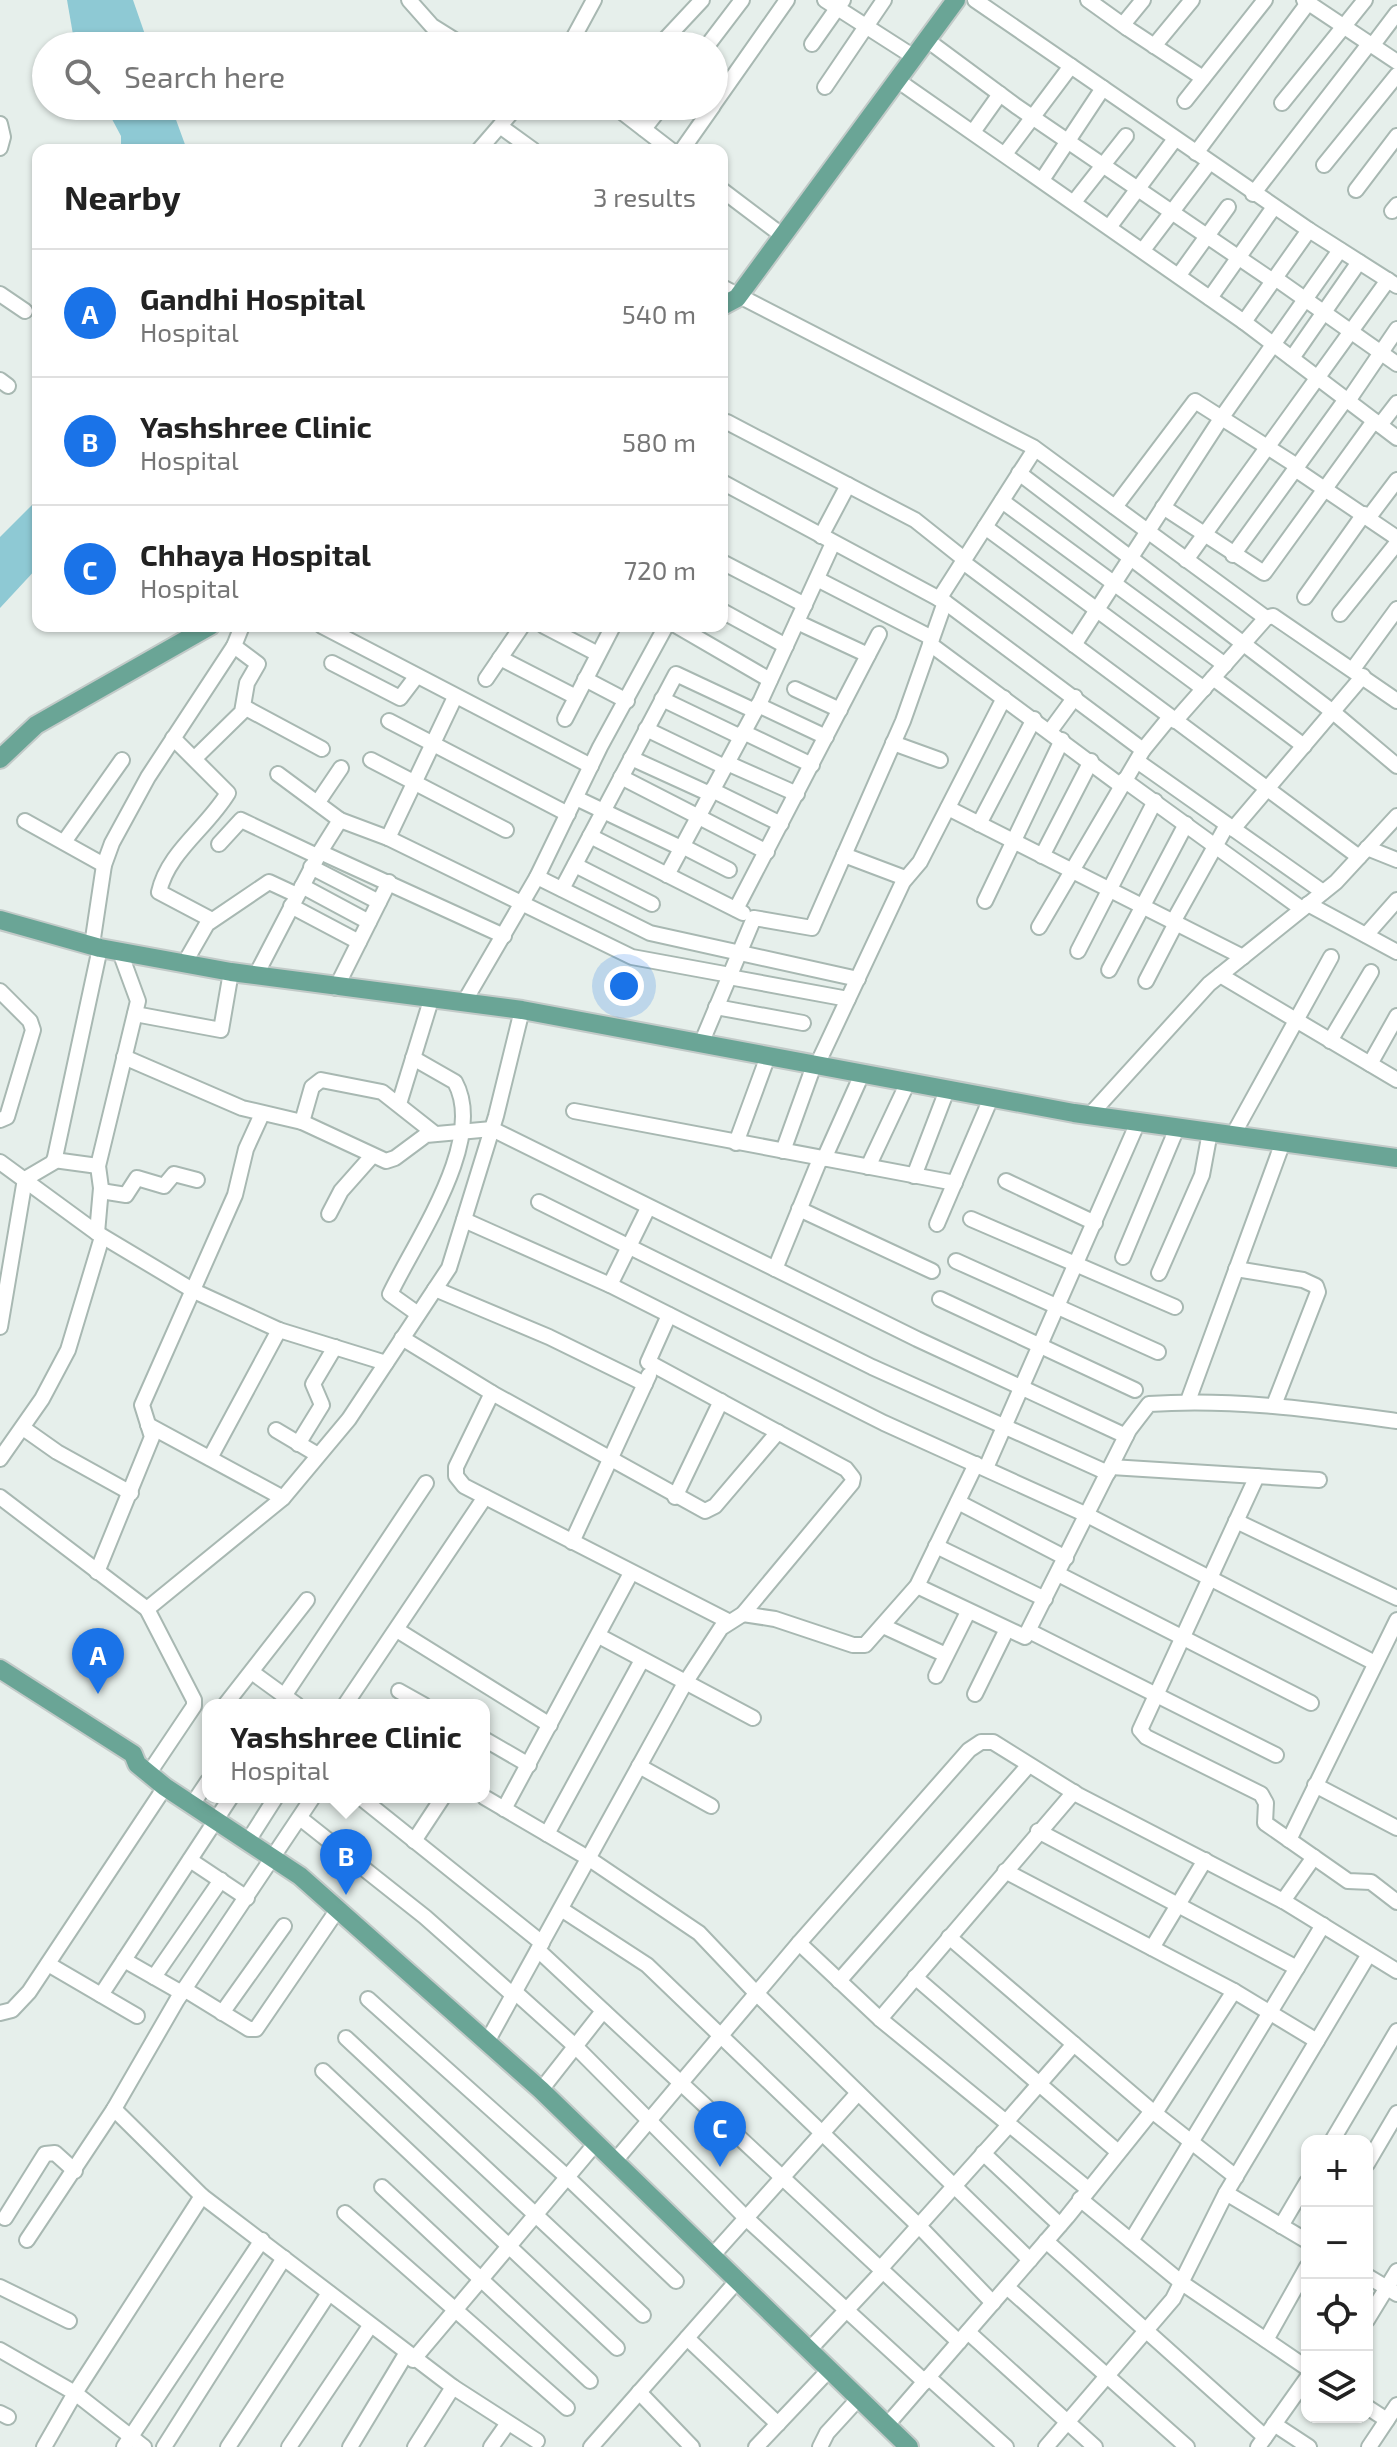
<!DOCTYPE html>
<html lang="en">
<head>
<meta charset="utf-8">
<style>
  :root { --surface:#fff; --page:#f6f6f6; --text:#222; --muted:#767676; --line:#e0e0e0; --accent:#1a73e8 }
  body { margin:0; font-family:"Exo 2",sans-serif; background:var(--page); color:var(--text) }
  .controls { position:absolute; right:24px; bottom:24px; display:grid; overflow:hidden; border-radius:16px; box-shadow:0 2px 6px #0004 }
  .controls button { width:72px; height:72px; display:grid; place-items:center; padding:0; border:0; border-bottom:2px solid var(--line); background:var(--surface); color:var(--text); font:40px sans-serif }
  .you { position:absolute; left:624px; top:986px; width:28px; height:28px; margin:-20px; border:6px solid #fff; border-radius:50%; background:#1a73e8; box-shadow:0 0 0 12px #1a73e833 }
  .badge { display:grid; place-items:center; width:52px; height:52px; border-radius:50%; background:var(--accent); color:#fff; font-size:26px; font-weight:700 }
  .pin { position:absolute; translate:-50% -66px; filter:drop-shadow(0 2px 4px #0008) }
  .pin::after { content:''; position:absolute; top:42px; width:28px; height:24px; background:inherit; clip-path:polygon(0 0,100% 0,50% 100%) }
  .popup { position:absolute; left:202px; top:1699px; width:288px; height:104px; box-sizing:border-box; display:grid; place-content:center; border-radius:16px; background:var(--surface); filter:drop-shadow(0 2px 6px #0005); font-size:26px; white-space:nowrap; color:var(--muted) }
  .popup b { font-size:30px; color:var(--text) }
  .popup::after { content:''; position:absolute; left:50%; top:100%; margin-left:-16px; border:16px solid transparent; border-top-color:var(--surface) }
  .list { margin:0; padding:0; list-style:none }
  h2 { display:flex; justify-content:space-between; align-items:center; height:104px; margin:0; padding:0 32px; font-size:34px }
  h2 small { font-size:26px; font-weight:400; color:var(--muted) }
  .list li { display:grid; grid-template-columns:52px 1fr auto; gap:24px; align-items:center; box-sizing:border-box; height:128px; padding:0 32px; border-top:2px solid var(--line) }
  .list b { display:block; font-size:30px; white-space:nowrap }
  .list p { margin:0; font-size:26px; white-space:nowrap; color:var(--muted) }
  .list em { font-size:26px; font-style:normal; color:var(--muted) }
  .icon { flex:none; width:44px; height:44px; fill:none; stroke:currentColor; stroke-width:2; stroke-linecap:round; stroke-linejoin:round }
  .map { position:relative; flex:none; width:1397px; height:2447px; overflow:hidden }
  .search { position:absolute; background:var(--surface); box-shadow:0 2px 6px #0004; left:32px; top:32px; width:696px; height:88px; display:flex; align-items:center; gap:20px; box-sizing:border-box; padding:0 28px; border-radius:44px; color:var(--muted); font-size:30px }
  .panel { position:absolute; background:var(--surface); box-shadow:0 2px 6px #0004; left:32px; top:144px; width:696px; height:488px; border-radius:16px }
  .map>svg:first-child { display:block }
</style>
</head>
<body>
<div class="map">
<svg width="1397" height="2447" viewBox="0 0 1397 2447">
  <rect width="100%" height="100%" fill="#e6efeb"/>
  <!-- water -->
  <g fill="#8ec9d4">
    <path d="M67 0H133L149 46H75Z"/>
    <path d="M105 106H171L187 150H121V136Z"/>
    <path d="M38 499V567L0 608V537Z"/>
  </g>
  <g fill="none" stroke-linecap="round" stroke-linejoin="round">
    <!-- minor casing -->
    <g stroke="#a8b8b2" stroke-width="18">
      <g id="minor">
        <path d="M409 0 432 26 464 46"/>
        <path d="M825 0 914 57"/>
        <path d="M1088 0 1127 28"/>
        <path d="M1143 0 1125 22 1127 28 1203 78"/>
        <path d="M1304 0 1397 62"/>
        <path d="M927 40 1016 106 1273 281"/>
        <path d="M812 44 843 0"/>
        <path d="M569 46 594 0"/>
        <path d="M659 46 702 0"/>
        <path d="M707 46 742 0"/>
        <path d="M1154 46 1192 0"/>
        <path d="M1372 46 1397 13"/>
        <path d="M897 80 1244 322 1309 230 975 0"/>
        <path d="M825 87 884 0"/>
        <path d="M1185 101 1265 0"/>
        <path d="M1282 103 1365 0"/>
        <path d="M714 104 787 0"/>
        <path d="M614 106 671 150"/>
        <path d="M0 124 3 137 0 148"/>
        <path d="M500 126 533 150"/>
        <path d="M644 129 662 106"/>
        <path d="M973 132 1000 94"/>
        <path d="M479 150 517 106"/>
        <path d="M682 150 713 106"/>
        <path d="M1196 153 1308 3"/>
        <path d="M1005 154 1071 66"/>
        <path d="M1324 165 1397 75"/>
        <path d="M1042 180 1103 88"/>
        <path d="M722 190 783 236"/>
        <path d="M1356 190 1397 136"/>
        <path d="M1253 194 1369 44"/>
        <path d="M1074 202 1126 136"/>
        <path d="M1392 211 1397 205"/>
        <path d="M1110 226 1175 139"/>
        <path d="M1309 230 1397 286"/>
        <path d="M1143 250 1209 163"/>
        <path d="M1179 275 1228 207"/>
        <path d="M1275 278 1397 364"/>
        <path d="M722 287 1033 447 1266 618"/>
        <path d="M0 294 25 311"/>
        <path d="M1210 298 1274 207"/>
        <path d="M1244 322 1397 438"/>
        <path d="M1292 358 1359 262"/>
        <path d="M0 380 8 386"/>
        <path d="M1348 401 1397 329"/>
        <path d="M722 423 727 422 915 520 964 559"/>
        <path d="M1380 425 1397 403"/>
        <path d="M1295 469 1397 538"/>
        <path d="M1019 473 1333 712 1397 766"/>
        <path d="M1002 501 1225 665"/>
        <path d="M1115 507 1195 401 1297 466"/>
        <path d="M1163 507 1264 573 1374 421"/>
        <path d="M1369 517 1397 480"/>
        <path d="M985 527 1204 689"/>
        <path d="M821 536 848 485"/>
        <path d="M1233 555 1346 399"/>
        <path d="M1186 560 1388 280"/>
        <path d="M722 562 805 605"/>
        <path d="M963 562 1359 857"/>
        <path d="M817 579 932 638"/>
        <path d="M1305 597 1364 514"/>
        <path d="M939 599 1035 449"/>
        <path d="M945 602 1143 750 1039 927"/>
        <path d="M722 611 786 646"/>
        <path d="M1340 614 1397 543"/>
        <path d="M797 622 868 655"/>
        <path d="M322 626 591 766"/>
        <path d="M544 626 598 654"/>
        <path d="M677 626 770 680"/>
        <path d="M930 644 1120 785"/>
        <path d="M1074 645 1222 417 1340 250"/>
        <path d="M500 658 576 697"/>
        <path d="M332 663 400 698 416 677"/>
        <path d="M1353 669 1397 609"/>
        <path d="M1213 678 1304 746"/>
        <path d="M486 679 522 626"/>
        <path d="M585 679 627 701"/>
        <path d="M795 689 840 710"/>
        <path d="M662 699 741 737"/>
        <path d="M758 705 826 737"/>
        <path d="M244 707 322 749"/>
        <path d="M565 719 613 626"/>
        <path d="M389 721 568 814"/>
        <path d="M1175 721 1266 618 1273 616 1397 701"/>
        <path d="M646 729 725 767"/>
        <path d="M1050 731 1075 697"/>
        <path d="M743 732 812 765"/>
        <path d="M173 738 228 793C206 829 168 852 159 892L212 920"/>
        <path d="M893 743 940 760"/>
        <path d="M1143 750 1170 717"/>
        <path d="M195 758 242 712 247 683 258 664 234 646"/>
        <path d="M631 758 710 794"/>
        <path d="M371 760 506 830"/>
        <path d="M1137 761 1323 892"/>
        <path d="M727 763 797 794"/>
        <path d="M278 774 340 820"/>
        <path d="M621 777 767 852"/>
        <path d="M1124 780 1302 909"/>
        <path d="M712 790 781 824"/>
        <path d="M576 798 681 848"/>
        <path d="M318 802 341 768"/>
        <path d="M948 808 1243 957"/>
        <path d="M25 821 104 865"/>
        <path d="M979 824 1034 719"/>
        <path d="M1233 829 1363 676"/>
        <path d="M590 836 743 913"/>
        <path d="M388 838 455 697"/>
        <path d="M64 842 122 760"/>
        <path d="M219 844 241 820 317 856"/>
        <path d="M682 846 729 870"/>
        <path d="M1367 848 1397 860"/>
        <path d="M320 852 504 936"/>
        <path d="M844 855 905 878"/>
        <path d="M1042 856 1091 761"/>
        <path d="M575 865 652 904"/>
        <path d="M311 867 379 902"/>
        <path d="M667 875 761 700 833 543"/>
        <path d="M537 877 650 933 858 979"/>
        <path d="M302 886 369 922"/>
        <path d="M562 889 676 674 755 711"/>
        <path d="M985 901 1062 740"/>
        <path d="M1308 904 1397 952"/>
        <path d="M291 906 359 942"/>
        <path d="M736 909 879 634"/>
        <path d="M1173 922 1227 825"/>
        <path d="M1366 935 1397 900"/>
        <path d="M92 945 104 865 112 843 148 777 234 646 242 626"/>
        <path d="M1078 951 1155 801"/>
        <path d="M184 964 207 924 269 882 297 895"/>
        <path d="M1109 970 1186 824"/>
        <path d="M256 975 320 852 340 820 388 838 632 957 730 975"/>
        <path d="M1220 975 1397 1080"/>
        <path d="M729 977 848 999"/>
        <path d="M1146 981 1176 923"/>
        <path d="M336 988 389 882"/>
        <path d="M0 991 30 1021 33 1030 7 1117 0 1120"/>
        <path d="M463 1004 537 877 600 747 666 626"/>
        <path d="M716 1007 803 1023"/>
        <path d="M135 1014 221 1030 231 972"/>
        <path d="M1330 1041 1371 972"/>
        <path d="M701 1044 754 918 812 928 903 721 945 602 722 482"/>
        <path d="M124 1057 242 1108 302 1122 386 1161 395 1158 426 1135 492 1129 917 1339 1126 1436"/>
        <path d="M413 1058 455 1082C487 1140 415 1241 390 1294L418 1314"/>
        <path d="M1370 1064 1397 1016"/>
        <path d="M817 1065 903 882 920 862 1004 698"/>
        <path d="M399 1104 431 1000"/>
        <path d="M574 1111 955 1183"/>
        <path d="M1089 1116 1209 984 1336 882 1397 816"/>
        <path d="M302 1122 312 1087 321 1080 382 1092 434 1133"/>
        <path d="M1233 1135 1331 957"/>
        <path d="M736 1143 768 1056"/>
        <path d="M783 1151 814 1065"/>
        <path d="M824 1159 862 1074"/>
        <path d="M54 1160 98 1166"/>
        <path d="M0 1162 97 1233 194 1291 279 1330 386 1363"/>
        <path d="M868 1167 908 1082"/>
        <path d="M914 1176 947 1090"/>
        <path d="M1006 1181 1095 1223"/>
        <path d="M101 1191 126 1195 137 1178 164 1186 174 1174 197 1180"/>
        <path d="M539 1202 872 1367 1108 1473"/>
        <path d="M799 1209 932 1271"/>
        <path d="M329 1214 341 1191 372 1156"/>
        <path d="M971 1219 1175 1307"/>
        <path d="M464 1220 610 1285 884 1423 1087 1515 1375 1663"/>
        <path d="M937 1224 991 1098"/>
        <path d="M97 1233 101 1188 98 1166 138 1001 120 952"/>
        <path d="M1123 1257 1177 1128"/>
        <path d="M956 1261 1158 1352"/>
        <path d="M775 1269 820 1159"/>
        <path d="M1236 1269 1303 1280 1316 1286 1318 1292 1274 1405"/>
        <path d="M1159 1273 1202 1175 1210 1132"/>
        <path d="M610 1285 648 1208"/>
        <path d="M435 1289 549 1337 645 1384"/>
        <path d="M940 1299 1135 1390"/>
        <path d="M0 1327 25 1179 54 1162 100 948"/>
        <path d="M402 1338 492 1393"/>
        <path d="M1188 1401 1283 1142"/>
        <path d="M148 1425 283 1498"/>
        <path d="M23 1428 57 1452 131 1493"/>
        <path d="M276 1430 318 1455"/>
        <path d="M298 1444 322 1405 313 1384 335 1347"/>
        <path d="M210 1458 279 1330"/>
        <path d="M0 1459 42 1399 68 1350 102 1237"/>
        <path d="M1111 1467 1319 1480"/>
        <path d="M986 1468 1138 1122"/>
        <path d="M1257 1476 1140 1730 1146 1737 1261 1794 1266 1803 1265 1823 1348 1881 1371 1882 1397 1902"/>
        <path d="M0 1497 147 1609 194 1700V1706L149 1773"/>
        <path d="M675 1497 721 1401"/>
        <path d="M958 1502 1066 1558"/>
        <path d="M1236 1521 1397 1598"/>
        <path d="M572 1542 649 1375"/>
        <path d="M936 1546 1045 1599"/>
        <path d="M97 1572 152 1437 142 1405 235 1195 246 1149 262 1114"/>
        <path d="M1058 1574 1311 1703"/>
        <path d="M917 1586 1025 1637 1129 1430 1149 1404C1232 1398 1315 1410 1397 1421"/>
        <path d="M147 1609 283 1498 349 1419 449 1268 496 1116 522 1010"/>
        <path d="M743 1614 775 1619 853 1645H865L917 1586 976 1464"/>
        <path d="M728 1621 464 1486 456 1476V1467L492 1393 705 1511 715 1506 778 1432"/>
        <path d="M883 1626 946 1655"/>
        <path d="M397 1630 550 1725"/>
        <path d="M1029 1631 1276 1755"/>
        <path d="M599 1636 753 1718"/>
        <path d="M253 1673 297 1705"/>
        <path d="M936 1676 968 1612"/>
        <path d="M399 1691 424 1705"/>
        <path d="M975 1694 1006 1631"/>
        <path d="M284 1696 426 1483"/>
        <path d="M225 1705 307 1600"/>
        <path d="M345 1705 485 1497"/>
        <path d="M484 1739 529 1765"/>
        <path d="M639 1766 711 1806"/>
        <path d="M1315 1785 1397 1828"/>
        <path d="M360 1797 542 1943"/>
        <path d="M484 1797 588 1858 699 1933 756 1993 1030 2260"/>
        <path d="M192 1805 208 1781"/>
        <path d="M504 1809 631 1573"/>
        <path d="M300 1818 425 1917 513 1995"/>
        <path d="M1038 1831 1297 1968"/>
        <path d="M547 1834 642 1660"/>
        <path d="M1289 1840 1397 1620"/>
        <path d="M248 1841 276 1797"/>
        <path d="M414 1841 443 1797"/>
        <path d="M190 1860 247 1898"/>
        <path d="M1005 1871 1234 1991 1317 2041"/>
        <path d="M1283 1901 1314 1857"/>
        <path d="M561 1909 647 1965 919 2226 993 2303"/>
        <path d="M949 1937 1152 2111 1236 2177"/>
        <path d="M799 1943 880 2019 1088 2189"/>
        <path d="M1152 1948 1205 1860"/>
        <path d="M538 1950 959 2342"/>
        <path d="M124 1960 182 1993"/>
        <path d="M48 1964 137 2016"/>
        <path d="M154 1977 221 1880"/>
        <path d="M915 1977 1117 2151"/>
        <path d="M839 1981 1028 1766"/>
        <path d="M184 1989 249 2029H256L338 1909"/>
        <path d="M515 1992 575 2046 747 2219 925 2382"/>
        <path d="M101 1995 231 1797"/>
        <path d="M368 1999 567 2177 676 2281"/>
        <path d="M0 2013 12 2010 29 1992 165 1787"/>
        <path d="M222 2013 284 1926"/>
        <path d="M880 2019 1074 1792"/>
        <path d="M346 2038 643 2315"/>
        <path d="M487 2042 685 1683 721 1628 743 1614 852 1483 853 1478 846 1469 648 1362 669 1315"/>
        <path d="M323 2071 617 2348"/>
        <path d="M541 2090 603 2011"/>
        <path d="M114 2109 202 2196"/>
        <path d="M1155 2113 1234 1991"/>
        <path d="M1006 2122 1074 2044"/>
        <path d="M1332 2141 1397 2031"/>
        <path d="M983 2153 1060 2225"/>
        <path d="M615 2161 799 1943 969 1750 981 1742H993L1078 1795 1285 1902 1397 1971"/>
        <path d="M1367 2164 1397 2113"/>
        <path d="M382 2187 590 2381"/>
        <path d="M1226 2193 1307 2241"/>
        <path d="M1080 2199 1182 2283 1307 2368"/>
        <path d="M345 2213 567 2408"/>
        <path d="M5 2218 45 2154 55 2153 75 2171"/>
        <path d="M1281 2226 1307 2182"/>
        <path d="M27 2240 114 2109 177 2000 313 1797"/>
        <path d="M1046 2241 1265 2437"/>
        <path d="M1131 2241 1323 1925"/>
        <path d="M712 2256 858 2093"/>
        <path d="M880 2269 1009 2125"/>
        <path d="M1367 2276 1397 2294"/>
        <path d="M0 2287 69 2321"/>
        <path d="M1007 2287 1187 2447"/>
        <path d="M1367 2320 1397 2271"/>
        <path d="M968 2332 1095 2447"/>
        <path d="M687 2338 778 2424"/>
        <path d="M1266 2340 1307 2267"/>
        <path d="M0 2350 75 2393 44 2447"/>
        <path d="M809 2350 883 2271"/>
        <path d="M413 2360 596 2143"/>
        <path d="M928 2377 1006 2447"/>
        <path d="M453 2387 537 2441"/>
        <path d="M639 2392 692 2447"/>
        <path d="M1367 2407 1387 2420"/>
        <path d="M0 2413 8 2417"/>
        <path d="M1274 2424 1309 2447"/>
        <path d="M887 2425 1067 2217 1152 2111"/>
        <path d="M124 2447 262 2240"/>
        <path d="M144 2447 75 2393 202 2196 453 2387 415 2447"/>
        <path d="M164 2447 284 2258"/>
        <path d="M228 2447 329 2293"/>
        <path d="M289 2447 370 2326"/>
        <path d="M350 2447 406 2354"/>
        <path d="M491 2447 508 2423"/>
        <path d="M591 2447 737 2281"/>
        <path d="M756 2447 829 2370"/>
        <path d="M820 2447 827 2433 859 2398"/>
        <path d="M1046 2447 1173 2299 1226 2193 1369 1954"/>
        <path d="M1258 2447 1307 2378"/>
        <path d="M1369 2447 1397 2405"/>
      </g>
    </g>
    <!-- major casing -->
    <g stroke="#c2cac8" stroke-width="22">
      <g id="major">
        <path d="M722 306 737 298 956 0"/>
        <path d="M0 759 36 725 210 626"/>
        <path d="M0 920 100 948 231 972 522 1010 1074 1113 1397 1158"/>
        <path d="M0 1669 133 1754 137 1764 165 1787 300 1876 541 2090 909 2447"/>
      </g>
    </g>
    <!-- minor -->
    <use href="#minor" stroke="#fff" stroke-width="14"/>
    <!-- major -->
    <use href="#major" stroke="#6aa596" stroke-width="18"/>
  </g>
</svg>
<div class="controls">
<button>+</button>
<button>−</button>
<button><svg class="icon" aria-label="locate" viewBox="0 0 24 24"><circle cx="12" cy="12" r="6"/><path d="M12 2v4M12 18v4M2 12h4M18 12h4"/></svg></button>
<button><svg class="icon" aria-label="layers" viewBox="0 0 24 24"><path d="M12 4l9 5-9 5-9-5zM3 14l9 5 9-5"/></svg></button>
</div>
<div class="you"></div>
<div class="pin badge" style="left:98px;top:1694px">A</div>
<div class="pin badge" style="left:346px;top:1895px">B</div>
<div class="popup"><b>Yashshree Clinic</b>Hospital</div>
<div class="pin badge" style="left:720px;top:2167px">C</div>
<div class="search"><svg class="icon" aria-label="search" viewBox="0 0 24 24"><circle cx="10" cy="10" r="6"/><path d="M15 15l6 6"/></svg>Search here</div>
<section class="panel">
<h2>Nearby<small>3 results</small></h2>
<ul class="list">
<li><span class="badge">A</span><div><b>Gandhi Hospital</b><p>Hospital</p></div><em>540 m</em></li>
<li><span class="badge">B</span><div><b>Yashshree Clinic</b><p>Hospital</p></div><em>580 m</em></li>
<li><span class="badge">C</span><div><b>Chhaya Hospital</b><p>Hospital</p></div><em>720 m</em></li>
</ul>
</section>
</div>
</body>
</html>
